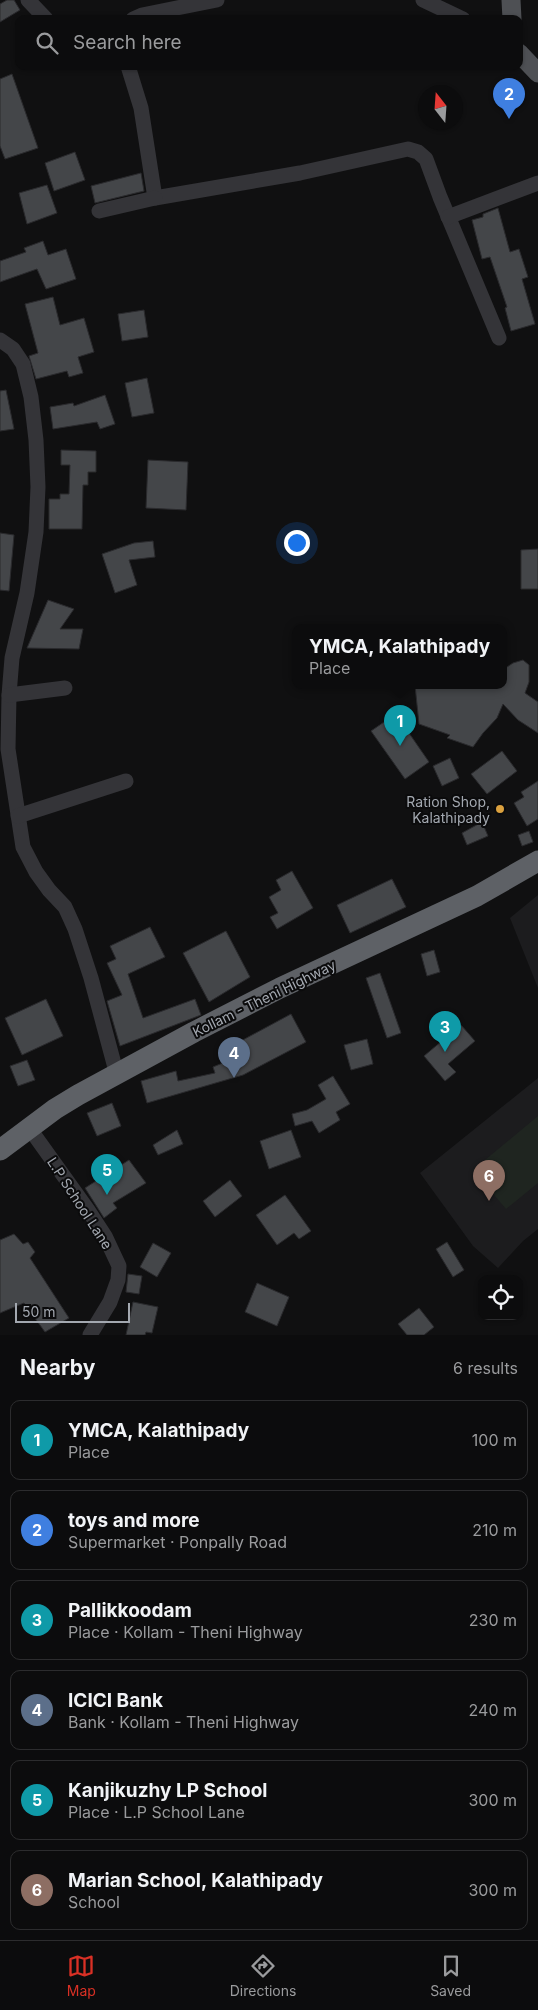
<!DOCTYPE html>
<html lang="en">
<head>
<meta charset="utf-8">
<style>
  :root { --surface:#0c0c0d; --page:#1a1a1b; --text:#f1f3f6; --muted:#9a9b9d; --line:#2c2c2e; --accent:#d93025 }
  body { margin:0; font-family:Inter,sans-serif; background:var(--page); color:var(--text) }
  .controls { position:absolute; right:15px; bottom:15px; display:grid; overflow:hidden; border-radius:10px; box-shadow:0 1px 4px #0004 }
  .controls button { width:45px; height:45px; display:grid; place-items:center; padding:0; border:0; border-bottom:1px solid var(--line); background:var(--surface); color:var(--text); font:25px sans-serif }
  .compass { position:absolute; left:418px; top:85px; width:45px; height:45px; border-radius:50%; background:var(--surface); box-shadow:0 1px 4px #0004; rotate:343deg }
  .scale { position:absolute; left:15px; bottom:12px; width:115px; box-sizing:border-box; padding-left:5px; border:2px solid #a3a8b0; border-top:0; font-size:14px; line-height:18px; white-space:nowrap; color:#a3a8b0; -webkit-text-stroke:4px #0b0b0c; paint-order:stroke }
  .you { position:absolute; left:296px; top:542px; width:18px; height:18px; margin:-12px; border:4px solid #fff; border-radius:50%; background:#1a73e8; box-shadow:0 0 0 8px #1a73e833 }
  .badge { display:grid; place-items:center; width:32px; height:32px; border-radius:50%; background:var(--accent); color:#fff; font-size:16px; font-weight:700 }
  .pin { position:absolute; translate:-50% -41px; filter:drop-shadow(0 1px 2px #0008) }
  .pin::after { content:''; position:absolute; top:26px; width:18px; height:15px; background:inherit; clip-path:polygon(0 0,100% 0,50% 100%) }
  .popup { position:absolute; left:292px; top:624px; width:215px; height:65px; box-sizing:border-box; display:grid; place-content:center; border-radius:10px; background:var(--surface); filter:drop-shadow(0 1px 4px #0005); font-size:16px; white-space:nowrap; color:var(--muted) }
  .popup b { font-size:19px; color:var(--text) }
  .popup::after { content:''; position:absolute; left:50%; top:100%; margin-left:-10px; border:10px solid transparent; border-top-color:var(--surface) }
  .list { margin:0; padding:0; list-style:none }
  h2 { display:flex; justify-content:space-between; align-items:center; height:65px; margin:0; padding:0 20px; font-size:21px }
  h2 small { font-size:16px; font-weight:400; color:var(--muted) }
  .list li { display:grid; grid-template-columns:32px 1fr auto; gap:15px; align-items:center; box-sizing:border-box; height:80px; margin:0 10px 10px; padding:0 10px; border:1px solid var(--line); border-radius:10px }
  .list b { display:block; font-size:19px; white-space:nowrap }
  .list p { margin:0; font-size:16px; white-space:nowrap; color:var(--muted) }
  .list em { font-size:16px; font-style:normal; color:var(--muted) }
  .icon { flex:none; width:28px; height:28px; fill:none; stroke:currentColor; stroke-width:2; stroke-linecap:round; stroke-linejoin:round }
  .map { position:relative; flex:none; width:538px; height:1335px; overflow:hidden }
  .search { position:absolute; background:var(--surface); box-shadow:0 1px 4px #0004; left:15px; right:15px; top:15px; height:55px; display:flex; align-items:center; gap:12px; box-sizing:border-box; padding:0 18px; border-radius:10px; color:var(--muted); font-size:19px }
  .sheet { height:605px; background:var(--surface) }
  nav { display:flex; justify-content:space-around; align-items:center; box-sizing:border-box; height:70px; border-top:1px solid var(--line); background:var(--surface); font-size:14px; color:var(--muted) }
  nav a { display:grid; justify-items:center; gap:2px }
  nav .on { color:var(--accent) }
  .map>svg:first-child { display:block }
</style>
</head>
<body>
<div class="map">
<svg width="538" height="1335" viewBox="0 0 538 1335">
  <rect width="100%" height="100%" fill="#101011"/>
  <!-- built -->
  <g fill="#1c1c1e">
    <path d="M538 895V988L510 918Z"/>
    <path d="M538 1078V1229L523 1241 498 1268 473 1246 420 1173Z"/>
  </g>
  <!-- green -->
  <path fill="#1f2520" d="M538 1116V1183L506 1209 473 1170Z"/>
  <!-- building -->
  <g fill="#444649" stroke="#2a2a2d">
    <path d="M7 0H14L20 10 0 22V4Z"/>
    <path d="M12 74 38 148 5 159 0 146V79Z"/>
    <path d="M75 152 85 180 54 191 45 163Z"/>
    <path d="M141 173 144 191 95 203 91 186Z"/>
    <path d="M47 185 57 213 27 224 19 193Z"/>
    <path d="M498 208 510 252 519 249 528 277 522 279 535 324 511 331 505 308 507 307 490 257 482 259 472 220 483 217V214Z"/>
    <path d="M43 241 48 255 66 249 76 279 46 289 37 269 0 282V261L26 252 24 248Z"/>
    <path d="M53 297 60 325 84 318 94 352 78 357 83 373 69 377 67 371 36 379 29 356 38 353 25 304Z"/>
    <path d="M144 310 148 337 122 341 118 314Z"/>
    <path d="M147 378 154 413 132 417 125 383Z"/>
    <path d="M6 390 14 429 0 431V391Z"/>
    <path d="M105 395 115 424 100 429 97 422 53 429 50 407 73 403 74 406Z"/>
    <path d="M61 450 96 451V472H88V485H83L82 529H49V499H60V494H69L70 465H61Z"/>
    <path d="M148 460 188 462 186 510 146 508Z"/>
    <path d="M0 533 14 535 9 591 0 590Z"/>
    <path d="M153 541 155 557 129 560 137 585 115 593 102 554 134 543Z"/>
    <path d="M538 549V589H521V550Z"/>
    <path d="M48 600 74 609 60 629H83L79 649 27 648Z"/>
    <path d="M523 660 529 665V682L525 693 538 702V733L518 720 503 704 497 718 483 733 473 747 447 738 450 735 419 724 415 685H504V669L513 663Z"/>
    <path d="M394 718 400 720 429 762 405 779 371 731 387 720Z"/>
    <path d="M502 751 517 771 487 794 471 774Z"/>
    <path d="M450 758 459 778 442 786 433 766Z"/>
    <path d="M538 781V819L527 826 514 803 524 797 521 792Z"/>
    <path d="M482 822 488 836 467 845 462 833Z"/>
    <path d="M529 831 533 842 522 846 518 835Z"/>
    <path d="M292 871 313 908 277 929 270 917 278 913 269 897 281 890 276 880Z"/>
    <path d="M392 879 406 907 350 933 337 905Z"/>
    <path d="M150 927 165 957 128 974 143 1018 195 999 201 1015 120 1046 107 1001 122 995 107 963 116 959 110 946Z"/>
    <path d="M226 931 250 977 209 1002 183 953Z"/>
    <path d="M434 950 440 972 427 976 421 954Z"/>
    <path d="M380 973 401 1033 387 1038 366 978Z"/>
    <path d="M46 999 63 1036 22 1055 5 1018Z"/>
    <path d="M291 1014 306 1042 243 1075 147 1103 141 1081 176 1071 178 1081 215 1073 213 1067 247 1053 239 1042Z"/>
    <path d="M461 1025 475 1041 448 1064 456 1072 445 1081 424 1056Z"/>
    <path d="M367 1039 373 1064 351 1070 344 1045Z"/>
    <path d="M27 1060 35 1080 18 1086 10 1066Z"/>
    <path d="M333 1076 350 1104 336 1112 340 1120 319 1133 312 1121 295 1126 292 1114 307 1110 326 1099 318 1085Z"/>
    <path d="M112 1103 121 1126 97 1136 87 1113Z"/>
    <path d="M177 1130 183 1144 158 1155 153 1145Z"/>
    <path d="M291 1130 301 1157 269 1169 260 1141Z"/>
    <path d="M129 1160 146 1183 113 1203 117 1208 104 1218 85 1188Z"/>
    <path d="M230 1180 242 1196 215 1217 203 1201Z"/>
    <path d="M285 1195 311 1231 299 1239 294 1233 277 1245 256 1215Z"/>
    <path d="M14 1234 23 1244 28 1242 35 1252 30 1258 69 1318 45 1332 24 1303 0 1313V1240Z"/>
    <path d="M447 1242 464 1270 453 1277 436 1249Z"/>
    <path d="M153 1243 171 1253 157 1277 140 1267Z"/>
    <path d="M128 1274 142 1276 139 1294 126 1292Z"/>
    <path d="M257 1283 289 1297 277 1326 245 1312Z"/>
    <path d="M133 1302 158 1307 152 1333 146 1332 145 1335H126Z"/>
    <path d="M419 1308 434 1327 424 1335H407L398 1324Z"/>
  </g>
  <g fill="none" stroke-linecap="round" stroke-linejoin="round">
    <!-- minor -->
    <g stroke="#343438" stroke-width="15">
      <path d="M28 0 46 19"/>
      <path d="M423 0 463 19"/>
      <path d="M133 19 142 15 217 0"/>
      <path d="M128 66 141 108 155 198 300 173 408 149 418 152 426 159 440 197 499 338"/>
      <path d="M99 211 155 198"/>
      <path d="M448 217 538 183"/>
      <path d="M0 340 13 349 23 364 31 397 36 440 38 487 36 532 27 593 12 658 9 695 8 749 23 847 36 872 49 890 65 907 75 929 91 978 117 1075"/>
      <path d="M9 695 65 688"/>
      <path d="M18 816 126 781"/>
      <path d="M30 1129 88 1210 105 1236 119 1266 118 1280 110 1302 90 1335"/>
    </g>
    <!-- major -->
    <g stroke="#4e5054" stroke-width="19">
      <path d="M511 0 512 19"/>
      <path d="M519 53 538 73"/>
    </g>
    <!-- highway -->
    <path stroke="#5e6166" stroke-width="21" d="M0 1150 55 1109 78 1095 194 1032 280 988 477 896 538 861"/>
  </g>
  <!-- markers -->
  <circle fill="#dba13f" stroke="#0b0b0c" stroke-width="2" cx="500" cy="809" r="5"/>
  <g text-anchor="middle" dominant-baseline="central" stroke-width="4" stroke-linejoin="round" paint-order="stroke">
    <!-- poi labels -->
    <g font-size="14" fill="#a3a8b0" stroke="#0b0b0c" text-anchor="end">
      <text x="490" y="801">Ration Shop,<tspan x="490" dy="16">Kalathipady</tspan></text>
    </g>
    <!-- street labels -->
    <g font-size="14" fill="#a3a8b0" stroke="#0b0b0c">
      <text transform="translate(264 998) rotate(-26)">Kollam - Theni Highway</text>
      <text transform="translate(80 1203) rotate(57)">L.P School Lane</text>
    </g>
  </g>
</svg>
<div class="controls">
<button><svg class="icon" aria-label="locate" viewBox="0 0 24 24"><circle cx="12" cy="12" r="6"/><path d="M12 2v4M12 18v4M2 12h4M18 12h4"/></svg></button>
</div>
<svg class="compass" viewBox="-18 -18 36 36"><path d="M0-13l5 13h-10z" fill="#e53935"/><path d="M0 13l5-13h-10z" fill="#9a9b9d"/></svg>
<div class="scale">50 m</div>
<div class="you"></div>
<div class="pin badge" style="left:400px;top:746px;background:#0f9aa8">1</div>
<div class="popup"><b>YMCA, Kalathipady</b>Place</div>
<div class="pin badge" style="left:509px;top:119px;background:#3f7fe0">2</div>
<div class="pin badge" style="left:445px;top:1052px;background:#0f9aa8">3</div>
<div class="pin badge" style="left:234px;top:1078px;background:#5c6f8a">4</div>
<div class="pin badge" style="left:107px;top:1195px;background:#0f9aa8">5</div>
<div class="pin badge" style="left:489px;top:1201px;background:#8d6e63">6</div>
<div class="search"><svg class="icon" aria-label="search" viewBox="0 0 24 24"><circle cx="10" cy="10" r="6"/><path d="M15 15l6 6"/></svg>Search here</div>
</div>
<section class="sheet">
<h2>Nearby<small>6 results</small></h2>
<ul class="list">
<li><span class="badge" style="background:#0f9aa8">1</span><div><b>YMCA, Kalathipady</b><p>Place</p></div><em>100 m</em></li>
<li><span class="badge" style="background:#3f7fe0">2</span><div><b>toys and more</b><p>Supermarket · Ponpally Road</p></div><em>210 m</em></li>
<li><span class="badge" style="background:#0f9aa8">3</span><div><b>Pallikkoodam</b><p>Place · Kollam - Theni Highway</p></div><em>230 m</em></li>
<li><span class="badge" style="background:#5c6f8a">4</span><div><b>ICICI Bank</b><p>Bank · Kollam - Theni Highway</p></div><em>240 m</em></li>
<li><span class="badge" style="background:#0f9aa8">5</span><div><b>Kanjikuzhy LP School</b><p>Place · L.P School Lane</p></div><em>300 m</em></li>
<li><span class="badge" style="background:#8d6e63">6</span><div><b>Marian School, Kalathipady</b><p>School</p></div><em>300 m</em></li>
</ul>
</section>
<nav>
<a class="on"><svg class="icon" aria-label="map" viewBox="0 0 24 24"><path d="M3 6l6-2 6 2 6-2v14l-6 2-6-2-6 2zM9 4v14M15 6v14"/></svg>Map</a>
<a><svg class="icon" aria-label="directions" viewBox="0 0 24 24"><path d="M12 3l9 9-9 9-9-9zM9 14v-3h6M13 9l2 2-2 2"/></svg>Directions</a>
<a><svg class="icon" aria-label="saved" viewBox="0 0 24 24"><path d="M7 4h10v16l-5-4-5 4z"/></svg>Saved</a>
</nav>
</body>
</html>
